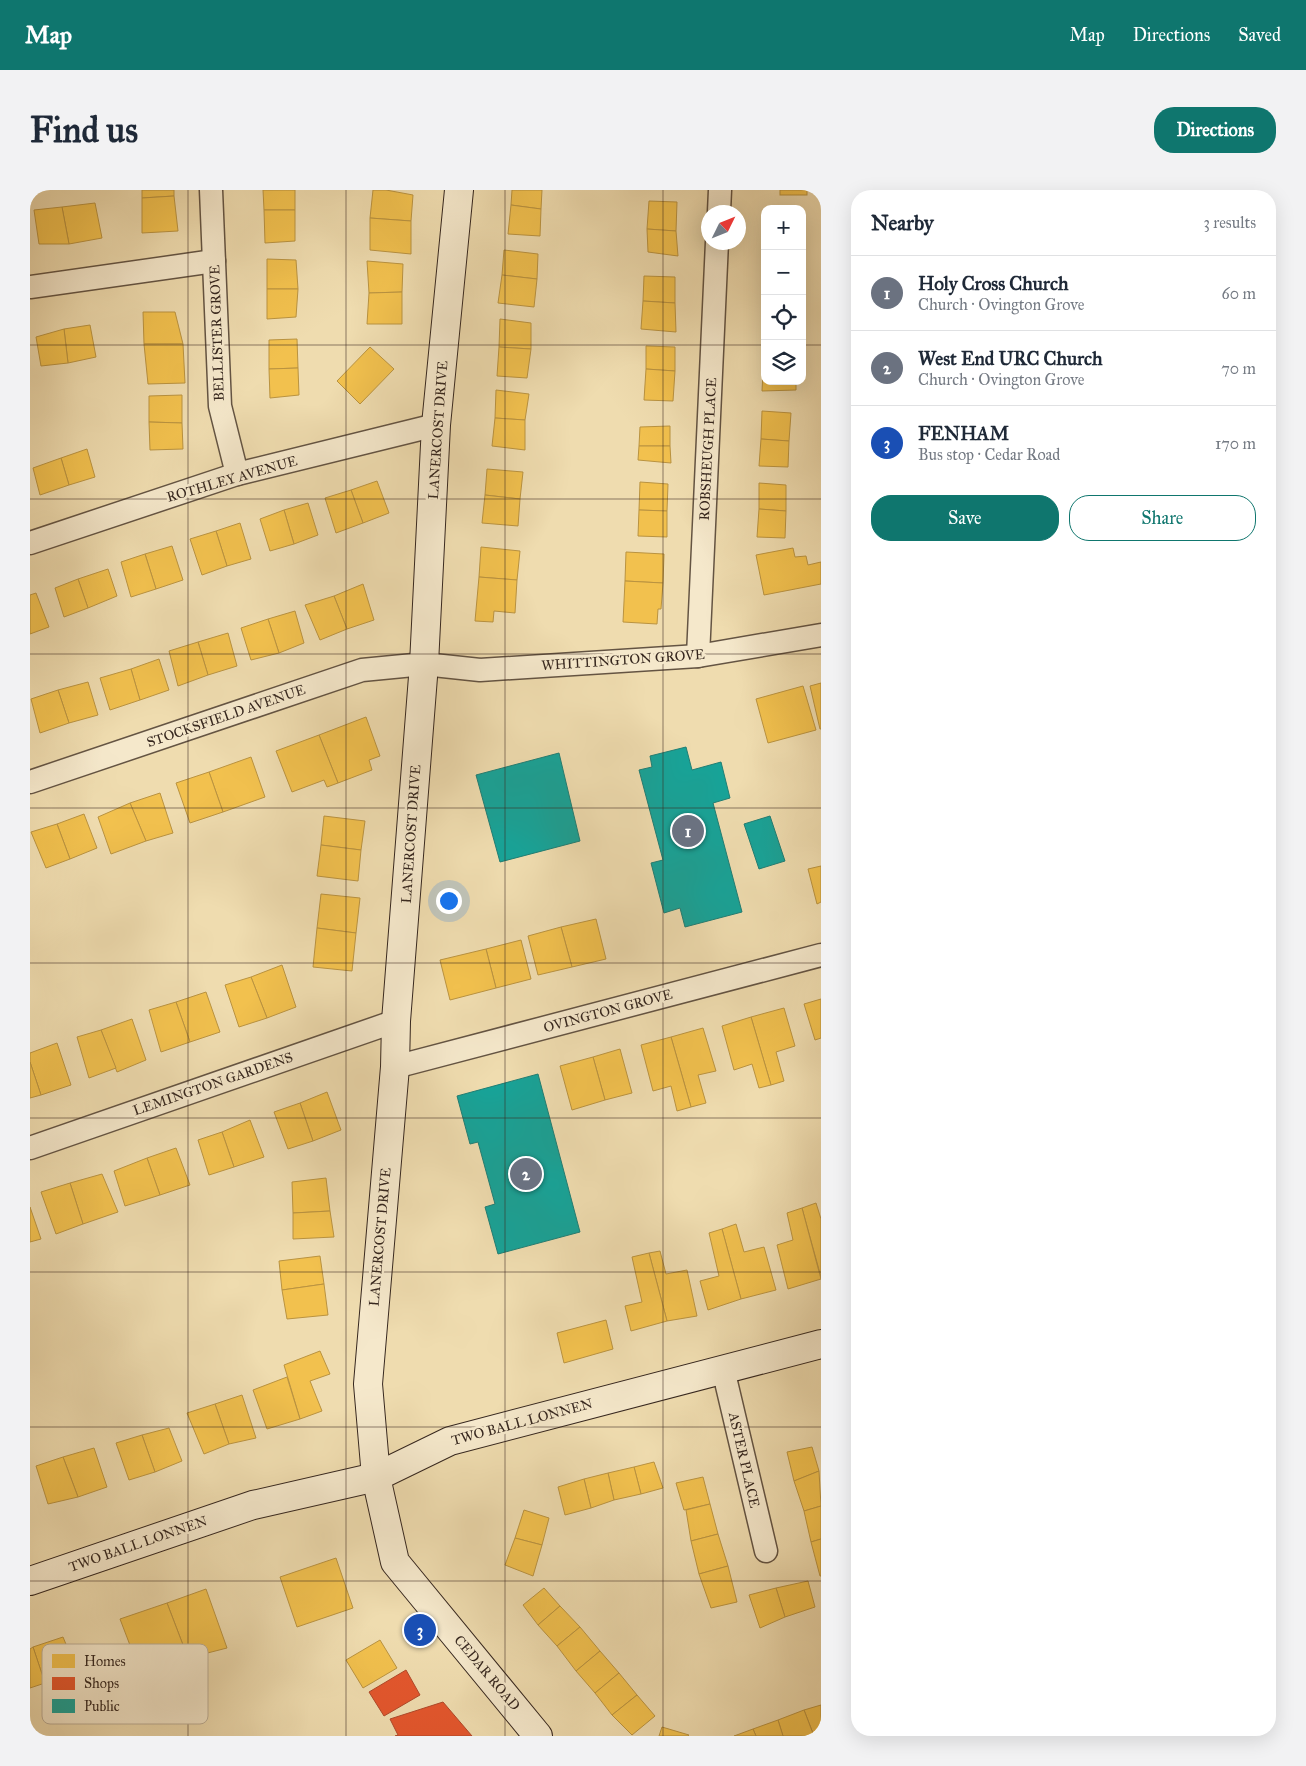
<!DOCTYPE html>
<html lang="en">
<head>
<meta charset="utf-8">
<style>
  :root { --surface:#fff; --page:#f2f2f3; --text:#1f2937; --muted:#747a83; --line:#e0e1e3; --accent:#0f766e }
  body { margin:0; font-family:"IM FELL Great Primer",serif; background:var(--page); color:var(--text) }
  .controls { position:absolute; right:15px; top:15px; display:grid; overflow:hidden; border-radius:10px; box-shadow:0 5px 20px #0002 }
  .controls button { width:45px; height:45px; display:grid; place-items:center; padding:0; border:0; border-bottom:1px solid var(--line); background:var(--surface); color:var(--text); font:25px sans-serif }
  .compass { position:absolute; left:671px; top:15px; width:45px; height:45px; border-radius:50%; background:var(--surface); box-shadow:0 5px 20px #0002; rotate:47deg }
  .you { position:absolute; left:418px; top:710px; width:18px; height:18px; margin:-12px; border:4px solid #fff; border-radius:50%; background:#1a73e8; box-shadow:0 0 0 8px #1a73e833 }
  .badge { display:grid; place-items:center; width:32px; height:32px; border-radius:50%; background:var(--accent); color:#fff; font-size:16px; font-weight:700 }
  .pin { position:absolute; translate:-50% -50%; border:2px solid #fff; box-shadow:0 1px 5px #0006 }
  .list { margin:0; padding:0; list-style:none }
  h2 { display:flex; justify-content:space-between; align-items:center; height:65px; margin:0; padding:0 20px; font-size:21px }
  h2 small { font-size:16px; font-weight:400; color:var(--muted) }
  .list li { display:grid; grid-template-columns:32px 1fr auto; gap:15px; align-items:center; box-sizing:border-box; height:75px; padding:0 20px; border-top:1px solid var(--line) }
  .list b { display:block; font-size:19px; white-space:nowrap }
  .list p { margin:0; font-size:16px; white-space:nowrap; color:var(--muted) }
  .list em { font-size:16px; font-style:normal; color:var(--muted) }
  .actions { display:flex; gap:10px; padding:15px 20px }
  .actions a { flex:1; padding:11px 0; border:1px solid var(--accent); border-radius:20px; text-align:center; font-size:18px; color:var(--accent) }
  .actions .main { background:var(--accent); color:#fff }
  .icon { flex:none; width:28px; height:28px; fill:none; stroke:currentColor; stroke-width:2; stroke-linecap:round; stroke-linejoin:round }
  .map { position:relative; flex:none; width:791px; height:1546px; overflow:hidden; border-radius:20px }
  header { display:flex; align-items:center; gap:30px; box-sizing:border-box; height:70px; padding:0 25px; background:var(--accent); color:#fff }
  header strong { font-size:24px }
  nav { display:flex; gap:28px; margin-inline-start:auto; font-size:18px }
  .intro { display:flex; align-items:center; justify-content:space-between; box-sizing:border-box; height:120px; padding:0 30px }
  h1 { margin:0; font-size:35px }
  .button { padding:12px 22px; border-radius:20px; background:var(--accent); color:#fff; font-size:18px; font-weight:700 }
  main { display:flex; gap:30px; padding:0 30px }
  aside { flex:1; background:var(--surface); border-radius:20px; box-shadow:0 5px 20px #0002 }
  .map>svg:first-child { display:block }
</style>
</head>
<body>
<header>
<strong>Map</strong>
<nav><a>Map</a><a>Directions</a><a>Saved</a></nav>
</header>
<div class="intro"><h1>Find us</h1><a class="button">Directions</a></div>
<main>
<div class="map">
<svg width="791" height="1546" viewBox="0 0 791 1546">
  <rect width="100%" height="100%" fill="#efdcaf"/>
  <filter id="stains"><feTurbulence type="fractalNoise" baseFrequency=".004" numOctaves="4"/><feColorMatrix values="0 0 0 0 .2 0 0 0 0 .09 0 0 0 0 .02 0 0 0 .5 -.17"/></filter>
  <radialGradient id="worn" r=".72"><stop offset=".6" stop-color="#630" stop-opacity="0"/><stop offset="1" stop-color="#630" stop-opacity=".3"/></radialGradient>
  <!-- homes -->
  <g fill="#f2c14e" stroke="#ba9340">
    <path d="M112 0H144V6L112 8Z"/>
    <path d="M233 0H265V20H234Z"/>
    <path d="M343 0H356L383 5 381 31 340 28Z"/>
    <path d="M482 0H512L511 19 481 15Z"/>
    <rect x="750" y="0" width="27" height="5"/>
    <path d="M144 6 148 41 112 43V8Z"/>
    <path d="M619 11 647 12 646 41 617 39Z"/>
    <path d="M65 13 72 48 39 54 32 17Z"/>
    <path d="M481 15 511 19 510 46 478 44Z"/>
    <path d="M32 17 39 54H9L4 20Z"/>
    <path d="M234 20H265V51L235 53Z"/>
    <path d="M340 28 381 31V64L340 60Z"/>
    <path d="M617 39 646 41 648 66 618 62Z"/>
    <path d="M474 60 508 64 507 89 472 85Z"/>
    <path d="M237 69 266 70 268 99H237Z"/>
    <path d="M337 71 373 74 372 102 339 103Z"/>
    <path d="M472 85 507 89 504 117 468 113Z"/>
    <path d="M614 86 645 87V113L613 111Z"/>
    <path d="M237 99H268L266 127 237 129Z"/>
    <path d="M372 102V134H337L339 103Z"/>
    <path d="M613 111 645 113 646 142 611 139Z"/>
    <path d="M113 122H145L153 154H114Z"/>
    <path d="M470 129 501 133V159L469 157Z"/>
    <path d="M60 135 66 167 38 173 34 139Z"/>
    <path d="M34 139 38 173 11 176 6 147Z"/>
    <path d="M267 149 268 178 239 179V150Z"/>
    <path d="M114 154H153L155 193 118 194Z"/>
    <path d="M616 156 645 157V181L616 179Z"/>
    <path d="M340 157 364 179 330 214 307 191Z"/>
    <path d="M469 157 501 159 497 188 467 186Z"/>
    <path d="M268 178 269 205 240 208 239 179Z"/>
    <path d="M616 179 645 181 643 211 614 210Z"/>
    <path d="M733 182H735V191H766V200L732 201Z"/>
    <path d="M466 200 499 204 495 230 465 228Z"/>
    <path d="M152 205V233L119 232V206Z"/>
    <path d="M732 221 761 223 759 251 731 249Z"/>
    <path d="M465 228 495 230V260L462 256Z"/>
    <path d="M119 232 152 233 153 259 120 260Z"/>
    <path d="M640 236V256H609L610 237Z"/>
    <path d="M731 249 759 251 758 277 729 276Z"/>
    <path d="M609 256H640L641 273 608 270Z"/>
    <path d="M57 259 65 287 39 295 31 268Z"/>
    <path d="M31 268 39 295 10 305 3 278Z"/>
    <path d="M457 279 493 282 490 309 455 305Z"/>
    <path d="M347 291 359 323 333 333 321 300Z"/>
    <path d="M610 292 638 294 637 321 609 320Z"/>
    <path d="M729 293 756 295V321L729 319Z"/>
    <path d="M321 300 333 333 306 343 295 308Z"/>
    <path d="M455 305 490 309 488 336 452 333Z"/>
    <path d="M278 313 288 345 264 354 254 320Z"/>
    <path d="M729 319 756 321 755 348 727 347Z"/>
    <path d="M254 320 264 354 240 361 230 329Z"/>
    <path d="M609 320 637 321V347L608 346Z"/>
    <path d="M210 333 221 369 197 376 186 341Z"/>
    <path d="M186 341 197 376 172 385 160 349Z"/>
    <path d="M142 356 153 390 126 399 115 364Z"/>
    <path d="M451 357 490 361 487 390 449 387Z"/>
    <path d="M763 358 765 367 776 366 778 375 791 372V394L734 405 726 365Z"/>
    <path d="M596 362 634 364 633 393 595 391Z"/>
    <path d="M115 364 126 399 101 407 91 372Z"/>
    <path d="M78 379 87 406 58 418 48 389Z"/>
    <path d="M449 387 487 390 485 423 464 421 463 432 445 431Z"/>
    <path d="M48 389 58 418 34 427 25 398Z"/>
    <path d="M595 391 633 393 631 419H628L627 434 593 432Z"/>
    <path d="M333 394 344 430 317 439 304 406Z"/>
    <path d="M6 403 19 437 0 444V405Z"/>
    <path d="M304 406 317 439 290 450 275 415Z"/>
    <path d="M265 421 274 453 249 463 238 429Z"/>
    <path d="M238 429 249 463 221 470 211 438Z"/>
    <path d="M198 443 207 476 178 485 168 452Z"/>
    <path d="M168 452 178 485 148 496 139 461Z"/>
    <path d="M129 469 139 500 110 510 101 479Z"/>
    <path d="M101 479 110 510 80 520 70 488Z"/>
    <path d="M58 492 68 525 39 533 28 500Z"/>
    <path d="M791 493V539H790L780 496Z"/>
    <path d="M773 496 786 540 738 553 726 509Z"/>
    <path d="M28 500 39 533 10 543 1 509Z"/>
    <path d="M336 527 350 566 339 570 342 580 308 593 289 545Z"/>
    <path d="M289 545 308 593 297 597 294 590 262 602 246 561Z"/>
    <path d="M221 567 235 607 193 622 179 582Z"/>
    <path d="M179 582 193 622 160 633 146 593Z"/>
    <path d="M130 603 143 643 116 651 100 613Z"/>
    <path d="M100 613 116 651 81 664 68 627Z"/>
    <path d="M54 624 67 658 40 669 27 634Z"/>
    <path d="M294 626 335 631 331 660 291 655Z"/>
    <path d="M27 634 40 669 16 678 1 642Z"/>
    <path d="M291 655 331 660 328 691 287 686Z"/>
    <path d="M791 676V712L787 714 778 679Z"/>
    <path d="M291 704 330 708 326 743 287 738Z"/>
    <path d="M566 729 576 769 542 777 531 737Z"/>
    <path d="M531 737 542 777 508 785 498 746Z"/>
    <path d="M287 738 326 743 322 781 283 777Z"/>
    <path d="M491 750 501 789 466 798 456 759Z"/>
    <path d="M456 759 466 798 420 810 410 770Z"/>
    <path d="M252 775 266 817 237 828 221 787Z"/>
    <path d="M221 787 237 828 209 837 195 795Z"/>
    <path d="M176 802 190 842 160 852 146 812Z"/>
    <path d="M791 809V848L785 850 774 814Z"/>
    <path d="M146 812 160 852 131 862 119 820Z"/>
    <path d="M754 818 765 856 746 862 754 891 741 895 721 827Z"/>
    <path d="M721 827 741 895 729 898 722 874 704 880 692 836Z"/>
    <path d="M102 829 116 870 87 882 71 840Z"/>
    <path d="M673 838 686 881 668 885 676 913 661 917 641 847Z"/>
    <path d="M71 840 86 878 59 888 47 847Z"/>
    <path d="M641 847 661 917 647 921 641 896 623 901 611 855Z"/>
    <path d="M27 853 41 895 11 905 0 872V863Z"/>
    <path d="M590 859 602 903 575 910 563 867Z"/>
    <path d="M563 867 575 910 542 920 530 876Z"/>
    <path d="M0 872 11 905 0 908Z"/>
    <path d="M297 902 311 940 283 951 270 913Z"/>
    <path d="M270 913 283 951 258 959 244 922Z"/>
    <path d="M220 930 234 967 204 977 192 942Z"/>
    <path d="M192 942 204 977 179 985 168 950Z"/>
    <path d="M146 958 160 995 130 1005 117 968Z"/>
    <path d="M117 968 130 1005 95 1016 84 981Z"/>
    <path d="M72 984 88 1022 53 1034 40 993Z"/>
    <path d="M296 988 300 1021 263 1023 262 992Z"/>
    <path d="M40 993 53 1034 26 1044 11 1002Z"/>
    <path d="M786 1013 791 1029V1087L772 1018Z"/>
    <path d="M0 1017 11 1049 0 1052Z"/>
    <path d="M772 1018 791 1089 758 1099 747 1055 763 1050 757 1023Z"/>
    <path d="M300 1021 304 1047 263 1049V1023Z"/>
    <path d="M706 1034 714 1062 734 1057 746 1100 711 1109 692 1039Z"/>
    <path d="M692 1039 711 1109 678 1120 670 1091 689 1086 679 1043Z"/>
    <path d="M630 1061 636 1084 657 1080 667 1126 637 1131 619 1063Z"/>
    <path d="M619 1063 637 1131 601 1141 595 1116 612 1112 602 1067Z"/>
    <path d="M290 1066 294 1094 252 1100 249 1071Z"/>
    <path d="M294 1094 298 1125 257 1129 252 1100Z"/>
    <path d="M576 1130 583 1159 534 1173 527 1143Z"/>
    <path d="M290 1161 300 1184 280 1191 292 1221 270 1229 254 1175Z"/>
    <path d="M257 1187 270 1229 237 1239 223 1200Z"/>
    <path d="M212 1205 226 1248 199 1254 185 1214Z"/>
    <path d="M185 1214 199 1254 174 1264 157 1223Z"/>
    <path d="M139 1238 152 1271 125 1282 112 1245Z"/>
    <path d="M112 1245 125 1282 99 1290 86 1253Z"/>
    <path d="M782 1257 789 1281 764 1291 757 1262Z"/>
    <path d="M64 1258 77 1297 48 1307 33 1267Z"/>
    <path d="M33 1267 48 1307 18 1314 6 1276Z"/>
    <path d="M624 1272 633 1298 611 1304 604 1277Z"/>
    <path d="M604 1277 611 1304 584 1310 578 1283Z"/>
    <path d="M789 1281 791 1316 774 1321 764 1291Z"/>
    <path d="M578 1283 584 1310 561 1318 554 1289Z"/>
    <path d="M673 1287 680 1314 654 1320 646 1293Z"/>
    <path d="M554 1289 561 1318 535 1325 528 1297Z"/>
    <path d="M680 1314 688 1344 661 1351 656 1320Z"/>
    <path d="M791 1316V1349L781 1352 774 1321Z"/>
    <path d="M494 1320 519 1328 512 1355 485 1348Z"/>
    <path d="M688 1344 698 1376 669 1384 661 1351Z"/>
    <path d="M485 1348 512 1355 503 1386 475 1375Z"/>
    <path d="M791 1349V1386H790L781 1352Z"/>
    <path d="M306 1368 323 1418 267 1437 250 1387Z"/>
    <path d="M698 1376 707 1412 681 1418 669 1384Z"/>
    <path d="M778 1391 785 1417 755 1427 746 1398Z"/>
    <path d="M514 1398 530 1416 508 1435 493 1415Z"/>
    <path d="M746 1398 755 1427 730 1438 719 1405Z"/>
    <path d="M176 1399 197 1458 158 1468 137 1413Z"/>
    <path d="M137 1413 158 1468 111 1484 90 1429Z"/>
    <path d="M530 1416 550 1437 527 1456 508 1435Z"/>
    <path d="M550 1437 570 1461 546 1481 527 1456Z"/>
    <path d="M33 1447 47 1481 15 1493 3 1457Z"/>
    <path d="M350 1450 367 1478 333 1498 316 1470Z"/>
    <path d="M3 1457 15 1493 0 1498V1459Z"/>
    <path d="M570 1461 589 1483 565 1503 546 1481Z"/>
    <path d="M589 1483 607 1505 582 1525 565 1503Z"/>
    <path d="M607 1505 625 1526 602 1545 582 1525Z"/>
    <path d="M791 1515V1544L784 1546 774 1520Z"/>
    <path d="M774 1520 784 1546H753L748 1530Z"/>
    <path d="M748 1530 753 1546H726L723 1539Z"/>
    <path d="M632 1537 659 1545 658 1546H629Z"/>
    <path d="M723 1539 726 1546H704Z"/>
  </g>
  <!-- shops -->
  <g fill="#e4572e" stroke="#b0492a">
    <path d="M376 1480 390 1505 354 1526 339 1502Z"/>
    <path d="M413 1512 442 1546H365L368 1545 360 1529Z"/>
  </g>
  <!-- public -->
  <g fill="#17a398" stroke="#207e74">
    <path d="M656 557 662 580 691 572 700 608 683 613 712 722 655 737 650 718 634 723 621 673 633 670 609 580 622 577 620 566Z"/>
    <path d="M529 563 550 651 470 672 446 585Z"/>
    <path d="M740 626 755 671 729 679 714 634Z"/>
    <path d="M508 884 550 1042 468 1064 455 1017 465 1014 448 952 440 954 427 906Z"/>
  </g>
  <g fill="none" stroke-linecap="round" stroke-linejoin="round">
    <!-- street casing -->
    <g stroke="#645443" stroke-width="25">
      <g id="street">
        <path d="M181 0 190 216 207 284"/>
        <path d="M689 22 690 0"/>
        <path d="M0 97 184 71"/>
        <path d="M0 353 207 284 406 235"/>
        <path d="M668 466 687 52"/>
        <path d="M0 592 332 480 394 474 450 480 668 466 791 445"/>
        <path d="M365 877 791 765"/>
        <path d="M0 958 366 831"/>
        <path d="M693 1179 736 1361"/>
      </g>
    </g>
    <!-- secondary casing -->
    <g stroke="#36271f" stroke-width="30">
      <g id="secondary">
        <path d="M429 0 406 235 394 474 366 831 365 877 338 1194 346 1287 365 1372 508 1546"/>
        <path d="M0 1391 223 1315 346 1287 420 1251 791 1154"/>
      </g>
    </g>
    <!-- street -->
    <use href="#street" stroke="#f5e8cb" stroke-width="22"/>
    <!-- secondary -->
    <use href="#secondary" stroke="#f5e8cb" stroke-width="28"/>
  </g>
  <!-- grid -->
  <path fill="none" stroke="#36271f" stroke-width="1" stroke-opacity="0.55" d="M158 0V1546M316 0V1546M475 0V1546M633 0V1546M0 155H735M772 155H791M0 309H791M0 464H791M0 618H791M0 773H791M0 928H791M0 1082H791M0 1237H791M0 1391H791"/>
  <g text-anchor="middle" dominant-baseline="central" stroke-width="5" stroke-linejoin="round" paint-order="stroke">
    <!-- street labels -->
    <g font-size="14" fill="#36271f" stroke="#f5e8cb">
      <text transform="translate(187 143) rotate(-92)">BELLISTER GROVE</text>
      <text transform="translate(408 240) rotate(-86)">LANERCOST DRIVE</text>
      <text transform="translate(678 259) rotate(-87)">ROBSHEUGH PLACE</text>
      <text transform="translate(202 289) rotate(-16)">ROTHLEY AVENUE</text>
      <text transform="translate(593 470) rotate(-4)">WHITTINGTON GROVE</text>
      <text transform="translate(196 526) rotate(-19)">STOCKSFIELD AVENUE</text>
      <text transform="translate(381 644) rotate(-86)">LANERCOST DRIVE</text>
      <text transform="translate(578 821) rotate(-15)">OVINGTON GROVE</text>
      <text transform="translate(183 894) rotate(-19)">LEMINGTON GARDENS</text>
      <text transform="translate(350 1047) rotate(-85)">LANERCOST DRIVE</text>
      <text transform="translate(492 1232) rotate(-15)">TWO BALL LONNEN</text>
      <text transform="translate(714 1270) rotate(77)">ASTER PLACE</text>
      <text transform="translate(108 1354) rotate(-19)">TWO BALL LONNEN</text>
      <text transform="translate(457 1483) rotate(50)">CEDAR ROAD</text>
    </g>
  </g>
  <!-- legend -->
  <rect x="12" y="1454" width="166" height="80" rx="8" fill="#f5e8cb" stroke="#bcae97" stroke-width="1"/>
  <rect x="22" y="1464" width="23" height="14" fill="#f2c14e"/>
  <rect x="22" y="1487" width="23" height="13" fill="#e4572e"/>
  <rect x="22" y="1509" width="23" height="14" fill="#17a398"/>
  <g font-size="14" fill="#36271f">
    <text x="54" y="1476">Homes</text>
    <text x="54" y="1498">Shops</text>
    <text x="54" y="1521">Public</text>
  </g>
  <rect width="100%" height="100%" filter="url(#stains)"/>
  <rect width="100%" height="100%" fill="url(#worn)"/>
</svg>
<div class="controls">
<button>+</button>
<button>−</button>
<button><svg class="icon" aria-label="locate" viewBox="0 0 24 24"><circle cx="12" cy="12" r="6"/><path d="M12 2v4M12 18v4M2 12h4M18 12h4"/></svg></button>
<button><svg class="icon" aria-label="layers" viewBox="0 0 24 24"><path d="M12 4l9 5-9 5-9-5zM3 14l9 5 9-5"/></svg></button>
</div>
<svg class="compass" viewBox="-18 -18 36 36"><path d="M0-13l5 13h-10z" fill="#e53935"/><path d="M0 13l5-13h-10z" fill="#747a83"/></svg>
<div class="you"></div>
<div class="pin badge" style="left:658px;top:641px;background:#6b7280">1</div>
<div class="pin badge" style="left:496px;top:984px;background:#6b7280">2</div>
<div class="pin badge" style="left:390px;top:1440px;background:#1a4fb4">3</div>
</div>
<aside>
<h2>Nearby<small>3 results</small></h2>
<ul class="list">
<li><span class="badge" style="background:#6b7280">1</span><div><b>Holy Cross Church</b><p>Church · Ovington Grove</p></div><em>60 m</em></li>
<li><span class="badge" style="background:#6b7280">2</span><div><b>West End URC Church</b><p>Church · Ovington Grove</p></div><em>70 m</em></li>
<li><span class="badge" style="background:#1a4fb4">3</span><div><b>FENHAM</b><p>Bus stop · Cedar Road</p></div><em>170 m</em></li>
</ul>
<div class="actions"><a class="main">Save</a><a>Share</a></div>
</aside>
</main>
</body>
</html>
